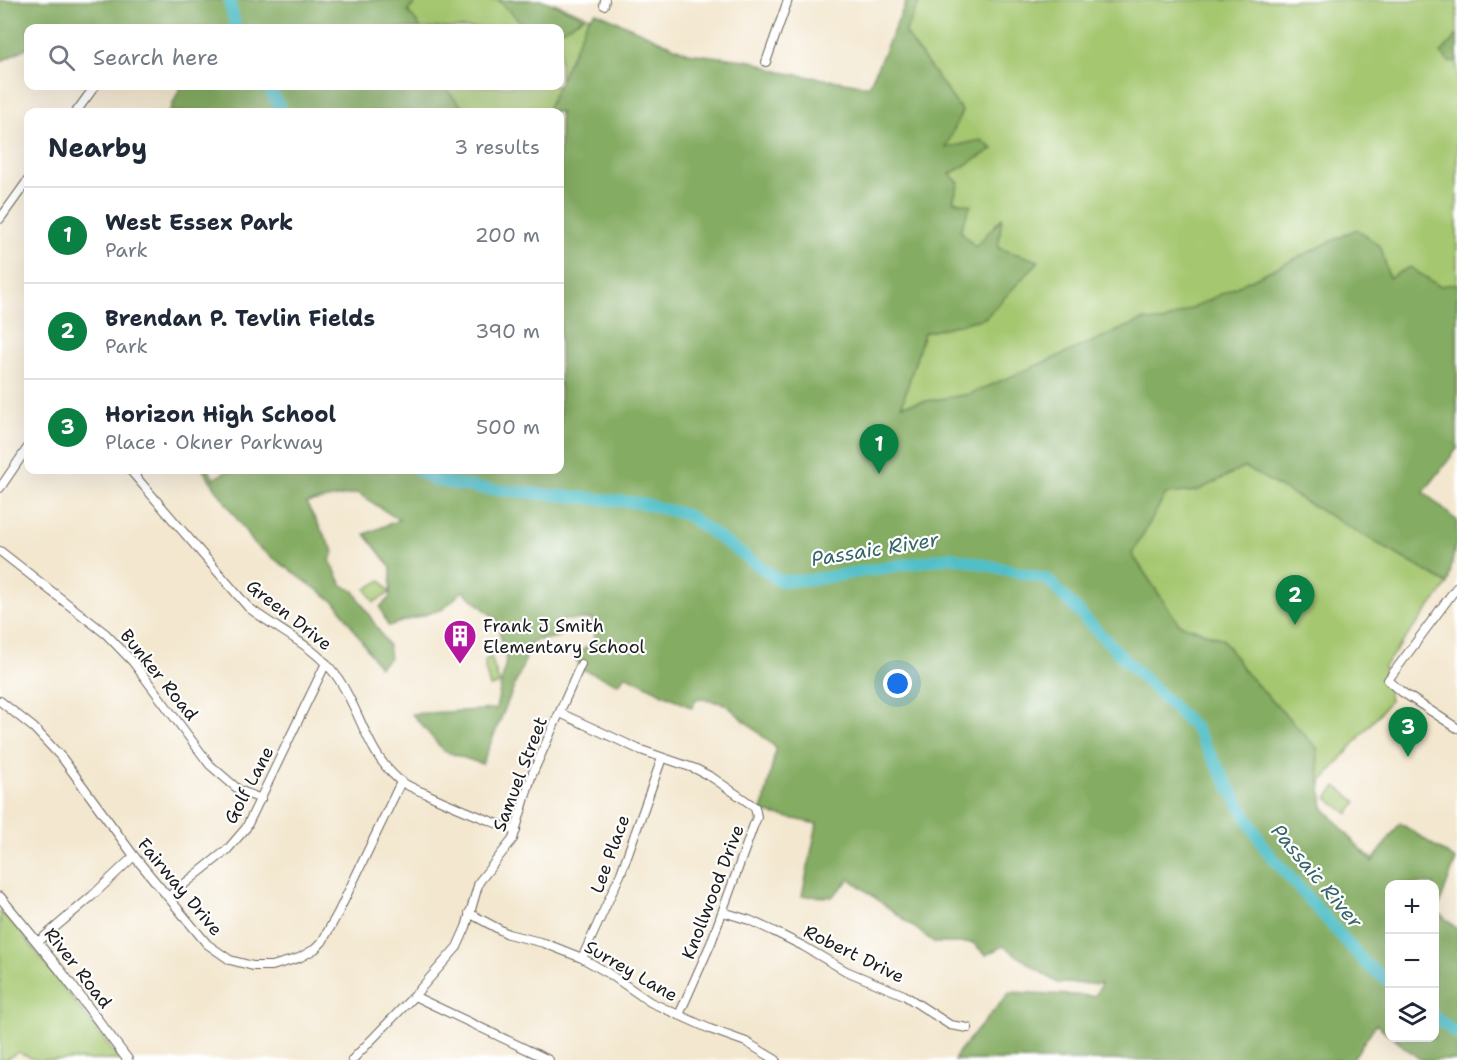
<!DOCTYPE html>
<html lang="en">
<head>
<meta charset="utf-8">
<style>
  :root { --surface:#fff; --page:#f6f6f7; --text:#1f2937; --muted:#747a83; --line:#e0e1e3; --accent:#0b8043 }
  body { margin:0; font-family:"Shantell Sans",sans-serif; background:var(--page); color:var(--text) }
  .controls { position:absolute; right:18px; bottom:18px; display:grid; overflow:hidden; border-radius:12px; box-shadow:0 6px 24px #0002 }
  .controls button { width:54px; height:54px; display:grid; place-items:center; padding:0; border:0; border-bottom:2px solid var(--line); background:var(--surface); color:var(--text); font:30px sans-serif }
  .you { position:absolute; left:898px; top:684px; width:21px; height:21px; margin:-15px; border:4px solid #fff; border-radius:50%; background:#1a73e8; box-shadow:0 0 0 9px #1a73e833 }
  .badge { display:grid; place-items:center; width:39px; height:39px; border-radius:50%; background:var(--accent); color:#fff; font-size:20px; font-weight:700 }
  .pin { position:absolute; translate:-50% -50px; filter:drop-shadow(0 2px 3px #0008) }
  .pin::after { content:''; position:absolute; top:32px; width:21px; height:18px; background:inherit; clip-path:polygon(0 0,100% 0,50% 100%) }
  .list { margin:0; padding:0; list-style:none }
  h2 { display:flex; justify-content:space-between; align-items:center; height:78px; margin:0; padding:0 24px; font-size:26px }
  h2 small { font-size:20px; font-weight:400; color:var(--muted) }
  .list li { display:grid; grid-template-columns:39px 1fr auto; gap:18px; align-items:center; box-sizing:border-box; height:96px; padding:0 24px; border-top:2px solid var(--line) }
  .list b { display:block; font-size:22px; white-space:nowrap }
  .list p { margin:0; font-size:20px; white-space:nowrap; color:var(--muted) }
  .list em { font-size:20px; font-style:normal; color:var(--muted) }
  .icon { flex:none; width:33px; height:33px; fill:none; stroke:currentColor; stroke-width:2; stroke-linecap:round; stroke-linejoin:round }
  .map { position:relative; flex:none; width:1457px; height:1060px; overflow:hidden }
  .search { position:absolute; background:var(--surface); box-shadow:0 6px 24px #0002; left:24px; top:24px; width:540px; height:66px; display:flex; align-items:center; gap:15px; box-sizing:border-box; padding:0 21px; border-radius:12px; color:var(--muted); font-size:22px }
  .panel { position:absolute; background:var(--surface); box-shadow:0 6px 24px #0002; left:24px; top:108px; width:540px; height:366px; border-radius:12px }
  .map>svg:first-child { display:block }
</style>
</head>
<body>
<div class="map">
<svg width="1457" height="1060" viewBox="0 0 1457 1060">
  <rect width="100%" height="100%" fill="#fff"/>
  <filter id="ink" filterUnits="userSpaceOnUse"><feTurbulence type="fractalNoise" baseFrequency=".0167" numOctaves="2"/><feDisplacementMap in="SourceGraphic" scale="12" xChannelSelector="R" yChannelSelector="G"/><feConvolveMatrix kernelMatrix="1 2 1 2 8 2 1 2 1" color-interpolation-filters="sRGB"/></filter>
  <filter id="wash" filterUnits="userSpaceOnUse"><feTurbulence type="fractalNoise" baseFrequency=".008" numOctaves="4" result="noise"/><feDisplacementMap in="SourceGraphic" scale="24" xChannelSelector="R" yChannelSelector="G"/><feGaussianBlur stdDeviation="1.35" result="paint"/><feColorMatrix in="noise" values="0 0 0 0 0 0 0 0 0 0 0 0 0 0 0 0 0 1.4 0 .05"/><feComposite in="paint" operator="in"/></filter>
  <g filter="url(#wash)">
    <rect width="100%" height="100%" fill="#f3e7cf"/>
    <!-- green -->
    <g fill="#a5c770" stroke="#607246" stroke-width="1.5">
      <path d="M241 0H529L545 22 554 3 750 79 757 64 868 103 913 0H1457V421L1376 542 1448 584 1384 666 1390 701 1304 803 1404 884H1390L560 470V112H300L280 86H560V28H251Z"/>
      <path d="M381 580 390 593 374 602 366 589Z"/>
      <path d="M491 657 500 684 490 687 485 669V660Z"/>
      <path d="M1336 786 1357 802 1348 814 1327 798Z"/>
      <path d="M0 911 20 931 120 1060H37L18 1052 5 1060H0Z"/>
    </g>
    <!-- forest -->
    <g fill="#84ac62" stroke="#50643f" stroke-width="1.5">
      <path d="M0 0H418L408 11 421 28H165L163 24 156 28H82L72 23 62 28H28V47L0 62Z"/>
      <path d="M498 0H543L584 17 560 31V28H527Z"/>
      <path d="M907 0H919V3L905 33 962 111 946 148 981 140 993 149 950 174 959 183 953 201 971 205 960 230 975 247 1002 218 998 248 1039 261 985 318 924 333 902 405 970 394 1143 320 1163 322 1357 229 1381 247 1389 278 1410 267 1439 286 1457 284V449L1424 492 1457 521V536L1448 584 1245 467 1197 491 1166 494 1132 554 1179 624 1223 639 1245 672 1317 748 1323 807 1372 862 1400 823 1456 860 1437 911 1457 929V1060H1421L1393 1038H1434V884H1390L1389 1035 1376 1024 1352 1060H954L960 1050 1010 992 1095 996 1101 984 1057 983 1003 946 986 955 973 943H935L850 879 832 897 802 896 817 824 762 812 776 748 725 704 697 698 692 708 625 675 619 684 581 669 575 657 595 639 592 619 562 620 559 637 533 641 482 764 444 751 412 714 496 709 506 661 497 620 463 591 443 609 388 626 380 607 390 597 391 568 365 534 399 520 358 493 306 503 334 552 330 560 342 585 354 591 388 645 390 658 379 667 337 604 255 545 203 470H209L214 479 228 470H560V112H546L588 19 596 12 688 53 752 61 780 72 869 86Z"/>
      <path d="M1457 35V61L1449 62 1441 53Z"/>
      <path d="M181 86H443L467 112H169Z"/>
    </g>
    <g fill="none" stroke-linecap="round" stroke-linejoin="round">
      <!-- river -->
      <g stroke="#51bfc8" stroke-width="12">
        <path d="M229 0 236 28"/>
        <path d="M267 86 283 112"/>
        <path d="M418 470 433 480 477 488 641 503 687 515 780 581 809 580 952 557 1047 579 1130 665 1195 728 1265 849 1366 964 1390 982"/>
        <path d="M1434 1016 1457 1034"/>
      </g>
    </g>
  </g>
  <g filter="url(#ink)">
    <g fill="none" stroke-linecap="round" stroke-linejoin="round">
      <!-- minor casing -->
      <g stroke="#67635b" stroke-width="10">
        <g id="minor">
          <path d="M604 5 605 0"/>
          <path d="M766 62 788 0"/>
          <path d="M76 112 95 86"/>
          <path d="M0 219 28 180"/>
          <path d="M130 470 248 607C277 630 312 644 335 674 360 707 365 751 398 779 406 786 417 790 427 794 456 808 486 819 516 831"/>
          <path d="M0 488 28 447"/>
          <path d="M0 551 106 634 133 662 210 765 239 790 261 799"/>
          <path d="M1457 587 1388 680 1402 692 1457 728"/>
          <path d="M0 701 34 728 63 759 134 856 207 944 230 960 253 966H272L299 958 315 949 322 942 338 913 401 782"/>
          <path d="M560 713 638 749 696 769 713 778 755 807 757 817 753 827 711 943 679 1015"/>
          <path d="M168 897 227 850 246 828 326 663"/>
          <path d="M723 912 749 920 773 931 803 946 846 971 904 995 950 1025 968 1028"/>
          <path d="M469 913 508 934 544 943 582 958 608 973 650 1002 710 1029 746 1042 776 1060"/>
          <path d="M38 942 92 896 134 856"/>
          <path d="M582 958 621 873 662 758"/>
          <path d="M414 996 549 1060"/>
          <path d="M352 1060 414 996 457 947 466 927 479 882 513 839 531 777 581 664"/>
        </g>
      </g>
      <!-- tertiary casing -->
      <g stroke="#67635b" stroke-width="11">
        <path id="tertiary" d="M0 897 60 970 128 1060"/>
      </g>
      <!-- minor -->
      <use href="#minor" stroke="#fff" stroke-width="8"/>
      <!-- tertiary -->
      <use href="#tertiary" stroke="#fff" stroke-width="9"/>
    </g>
  </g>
  <!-- icons -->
  <defs>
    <g id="building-pin" transform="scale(1.725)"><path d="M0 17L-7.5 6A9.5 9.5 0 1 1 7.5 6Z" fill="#b5179e" stroke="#fff"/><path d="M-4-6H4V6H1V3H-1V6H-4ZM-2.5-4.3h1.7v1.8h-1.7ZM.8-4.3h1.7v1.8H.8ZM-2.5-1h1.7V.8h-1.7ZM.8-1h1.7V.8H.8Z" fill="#fff"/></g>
  </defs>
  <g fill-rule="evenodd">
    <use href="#building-pin" x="460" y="636"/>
  </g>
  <g text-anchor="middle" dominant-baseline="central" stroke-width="4.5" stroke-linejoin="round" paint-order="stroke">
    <!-- street labels -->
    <g font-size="18" fill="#1c1c1c" stroke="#fff">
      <text transform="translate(289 615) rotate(38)">Green Drive</text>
      <text transform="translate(159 675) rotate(51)">Bunker Road</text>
      <text transform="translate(520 774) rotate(-69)">Samuel Street</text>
      <text transform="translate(249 785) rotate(-62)">Golf Lane</text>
      <text transform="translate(610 854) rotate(-70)">Lee Place</text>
      <text transform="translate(180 887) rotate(50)">Fairway Drive</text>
      <text transform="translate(713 892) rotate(-69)">Knollwood Drive</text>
      <text transform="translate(854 954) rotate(26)">Robert Drive</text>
      <text transform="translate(78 968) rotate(52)">River Road</text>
      <text transform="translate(631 971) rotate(30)">Surrey Lane</text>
    </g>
    <!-- poi labels -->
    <g font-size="18" fill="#1c1c1c" stroke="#fff" text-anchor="start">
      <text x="483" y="626">Frank J Smith<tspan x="483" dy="21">Elementary School</tspan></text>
    </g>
    <!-- water labels -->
    <g font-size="20" font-style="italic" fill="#346569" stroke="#fff">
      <text transform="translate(875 549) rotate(-9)">Passaic River</text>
      <text transform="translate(1317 876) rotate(50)">Passaic River</text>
    </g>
  </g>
</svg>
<div class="controls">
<button>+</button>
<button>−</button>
<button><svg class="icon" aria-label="layers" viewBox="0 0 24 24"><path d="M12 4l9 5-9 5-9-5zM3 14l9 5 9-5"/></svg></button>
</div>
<div class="you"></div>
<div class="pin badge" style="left:879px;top:474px">1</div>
<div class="pin badge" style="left:1295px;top:625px">2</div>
<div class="pin badge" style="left:1408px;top:757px">3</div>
<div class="search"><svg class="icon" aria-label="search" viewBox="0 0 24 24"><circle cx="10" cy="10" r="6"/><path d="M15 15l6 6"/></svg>Search here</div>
<section class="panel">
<h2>Nearby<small>3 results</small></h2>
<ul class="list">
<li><span class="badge">1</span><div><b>West Essex Park</b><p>Park</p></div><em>200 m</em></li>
<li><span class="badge">2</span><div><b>Brendan P. Tevlin Fields</b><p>Park</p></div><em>390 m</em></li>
<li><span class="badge">3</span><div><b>Horizon High School</b><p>Place · Okner Parkway</p></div><em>500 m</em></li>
</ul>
</section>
</div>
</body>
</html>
